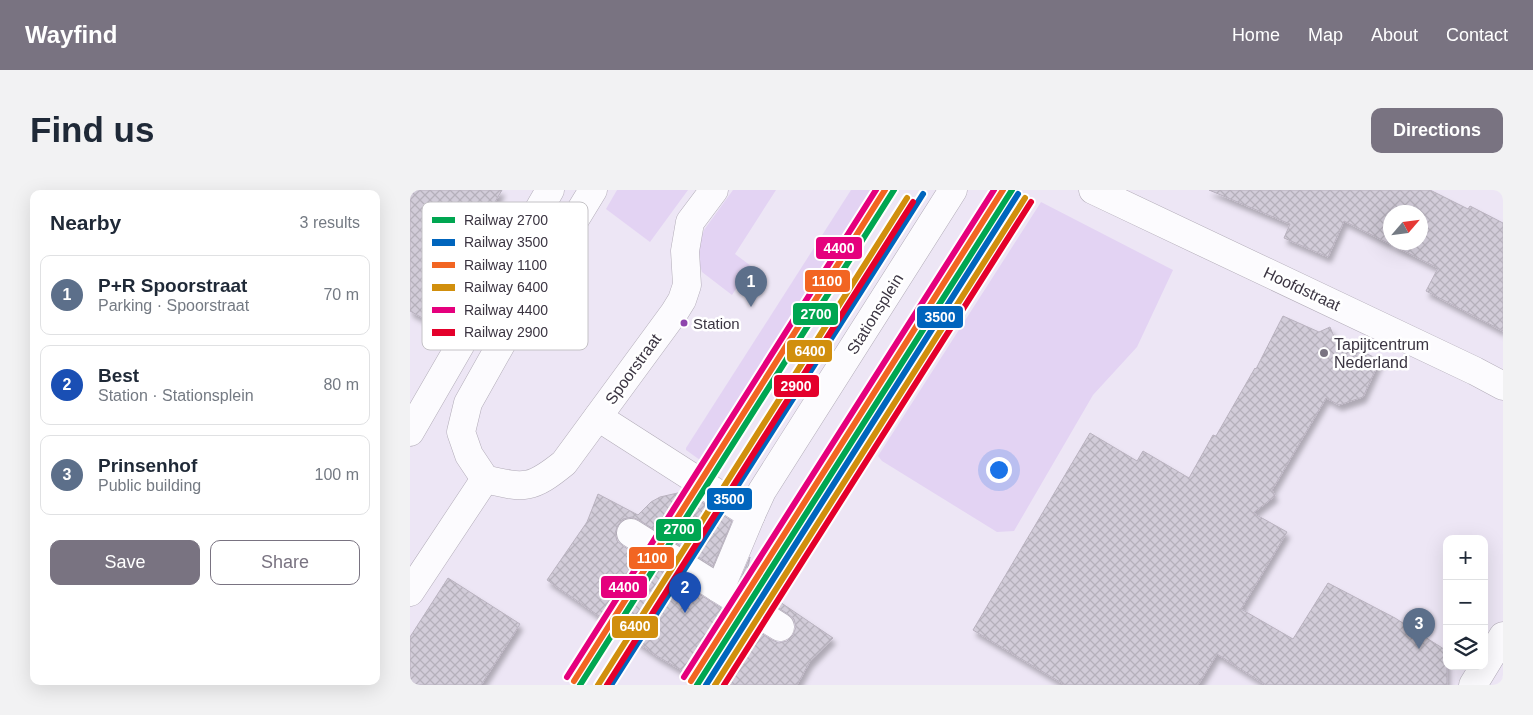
<!DOCTYPE html>
<html lang="en">
<head>
<meta charset="utf-8">
<style>
  :root { --surface:#fff; --page:#f2f2f3; --text:#1f2937; --muted:#747a83; --line:#e0e1e3; --accent:#797381 }
  body { margin:0; font-family:Arial,sans-serif; background:var(--page); color:var(--text) }
  .controls { position:absolute; right:15px; bottom:15px; display:grid; overflow:hidden; border-radius:10px; box-shadow:0 5px 20px #0002 }
  .controls button { width:45px; height:45px; display:grid; place-items:center; padding:0; border:0; border-bottom:1px solid var(--line); background:var(--surface); color:var(--text); font:25px sans-serif }
  .compass { position:absolute; left:973px; top:15px; width:45px; height:45px; border-radius:50%; background:var(--surface); box-shadow:0 5px 20px #0002; rotate:62deg }
  .you { position:absolute; left:588px; top:279px; width:18px; height:18px; margin:-12px; border:4px solid #fff; border-radius:50%; background:#1a73e8; box-shadow:0 0 0 8px #1a73e833 }
  .badge { display:grid; place-items:center; width:32px; height:32px; border-radius:50%; background:var(--accent); color:#fff; font-size:16px; font-weight:700 }
  .pin { position:absolute; translate:-50% -41px; filter:drop-shadow(0 1px 2px #0008) }
  .pin::after { content:''; position:absolute; top:26px; width:18px; height:15px; background:inherit; clip-path:polygon(0 0,100% 0,50% 100%) }
  .list { margin:0; padding:0; list-style:none }
  h2 { display:flex; justify-content:space-between; align-items:center; height:65px; margin:0; padding:0 20px; font-size:21px }
  h2 small { font-size:16px; font-weight:400; color:var(--muted) }
  .list li { display:grid; grid-template-columns:32px 1fr auto; gap:15px; align-items:center; box-sizing:border-box; height:80px; margin:0 10px 10px; padding:0 10px; border:1px solid var(--line); border-radius:10px }
  .list b { display:block; font-size:19px; white-space:nowrap }
  .list p { margin:0; font-size:16px; white-space:nowrap; color:var(--muted) }
  .list em { font-size:16px; font-style:normal; color:var(--muted) }
  .actions { display:flex; gap:10px; padding:15px 20px }
  .actions a { flex:1; padding:11px 0; border:1px solid var(--accent); border-radius:10px; text-align:center; font-size:18px; color:var(--accent) }
  .actions .main { background:var(--accent); color:#fff }
  .icon { flex:none; width:28px; height:28px; fill:none; stroke:currentColor; stroke-width:2; stroke-linecap:round; stroke-linejoin:round }
  .map { position:relative; flex:none; width:1093px; height:495px; overflow:hidden; border-radius:10px }
  header { display:flex; align-items:center; gap:30px; box-sizing:border-box; height:70px; padding:0 25px; background:var(--accent); color:#fff }
  header strong { font-size:24px }
  nav { display:flex; gap:28px; margin-inline-start:auto; font-size:18px }
  .intro { display:flex; align-items:center; justify-content:space-between; box-sizing:border-box; height:120px; padding:0 30px }
  h1 { margin:0; font-size:35px }
  .button { padding:12px 22px; border-radius:10px; background:var(--accent); color:#fff; font-size:18px; font-weight:700 }
  main { display:flex; gap:30px; padding:0 30px }
  aside { flex:1; background:var(--surface); border-radius:10px; box-shadow:0 5px 20px #0002 }
  .map>svg:first-child { display:block }
</style>
</head>
<body>
<header>
<strong>Wayfind</strong>
<nav><a>Home</a><a>Map</a><a>About</a><a>Contact</a></nav>
</header>
<div class="intro"><h1>Find us</h1><a class="button">Directions</a></div>
<main>
<aside>
<h2>Nearby<small>3 results</small></h2>
<ul class="list">
<li><span class="badge" style="background:#5c6f8a">1</span><div><b>P+R Spoorstraat</b><p>Parking · Spoorstraat</p></div><em>70 m</em></li>
<li><span class="badge" style="background:#1a4fb4">2</span><div><b>Best</b><p>Station · Stationsplein</p></div><em>80 m</em></li>
<li><span class="badge" style="background:#5c6f8a">3</span><div><b>Prinsenhof</b><p>Public building</p></div><em>100 m</em></li>
</ul>
<div class="actions"><a class="main">Save</a><a>Share</a></div>
</aside>
<div class="map">
<svg width="1093" height="495" viewBox="0 0 1093 495">
  <defs>
    <pattern id="building-cross-hatch" width="8" height="8" patternUnits="userSpaceOnUse" patternTransform="scale(1.25)"><rect width="8" height="8" fill="#d2ccd9"/><path d="M0 0l8 8M0 8l8-8" fill="none" stroke="#b5b0bb"/></pattern>
    <filter id="shadow"><feDropShadow dx="3" dy="5.5" stdDeviation="2.5" flood-color="#0004"/></filter>
  </defs>
  <rect width="100%" height="100%" fill="#ede6f5"/>
  <!-- green -->
  <g fill="#e3d3f3">
    <path d="M207 0H278L240 52 196 19Z"/>
    <path d="M323 0H366L325 64 341 76 322 105 292 82 288 69 289 54 294 40Z"/>
    <path d="M441 0H463L290 270 276 260V258Z"/>
    <path d="M631 12 763 80 727 157 683 205 604 341 587 342 472 271 468 266Z"/>
  </g>
  <!-- building -->
  <g fill="url(#building-cross-hatch)" stroke="#b9b2bf" fill-rule="evenodd" filter="url(#shadow)">
    <path d="M0 0H92L16 130 0 121Z"/>
    <path d="M799 0H1020L1058 19 1060 16 1093 33V141L1016 101 1028 78 934 31 918 67 874 48 880 34ZM980 22H1010V52H980Z"/>
    <path d="M873 126 909 142 920 137 925 149 970 170 953 207 929 215 916 208 862 300 865 306 843 323 877 342 831 419 883 449 918 393 985 428 1037 461V495H856L807 464 788 495H655L563 440 680 243 727 271 733 261 779 288 803 245 806 246 845 178 846 179Z"/>
    <path d="M273 300 322 331 303 376 229 330 222 327 213 329 208 335 205 343 207 351 213 356 362 450 369 453 377 451 383 445 386 437 384 429 378 424 329 393 340 367 336 389 423 448 399 473 387 495H297L247 466 137 390 177 332 188 304 228 325 241 312 250 307 272 302Z"/>
    <path d="M38 388 110 434 71 495H0V447Z"/>
  </g>
  <g fill="none" stroke-linecap="round" stroke-linejoin="round">
    <!-- minor casing -->
    <g stroke="#b2acb8" stroke-width="29">
      <g id="minor">
        <path d="M183 0 117 108 58 213 51 242 59 265 75 289C115 299 122 299 154 273L264 123 272 110 277 95 275 61 280 32 304 0"/>
        <path d="M683 0 1065 181 1093 196"/>
        <path d="M188 227 341 325 315 387 308 398"/>
        <path d="M0 242 140 0"/>
        <path d="M341 325 352 301 543 0"/>
        <path d="M221 343 370 437"/>
        <path d="M0 402 75 289"/>
        <path d="M1063 495 1093 446"/>
      </g>
    </g>
    <!-- minor -->
    <use href="#minor" stroke="#fcfbfe" stroke-width="28"/>
    <!-- rail-1 casing -->
    <g stroke="#fff" stroke-width="10">
      <g id="rail-1">
        <path d="M170 495 484 0"/>
        <path d="M287 495 602 0"/>
      </g>
    </g>
    <!-- rail-2 casing -->
    <g stroke="#fff" stroke-width="10">
      <g id="rail-2">
        <path d="M201 495 513 4"/>
        <path d="M296 495 608 4"/>
      </g>
    </g>
    <!-- rail-3 casing -->
    <g stroke="#fff" stroke-width="10">
      <g id="rail-3">
        <path d="M164 491 475 0"/>
        <path d="M281 491 593 0"/>
      </g>
    </g>
    <!-- rail-4 casing -->
    <g stroke="#fff" stroke-width="10">
      <g id="rail-4">
        <path d="M188 495 497 8"/>
        <path d="M305 495 615 8"/>
      </g>
    </g>
    <!-- rail-5 casing -->
    <g stroke="#fff" stroke-width="10">
      <g id="rail-5">
        <path d="M157 487 466 0"/>
        <path d="M274 487 584 0"/>
      </g>
    </g>
    <!-- rail-6 casing -->
    <g stroke="#fff" stroke-width="10">
      <g id="rail-6">
        <path d="M197 495 503 12"/>
        <path d="M314 495 621 12"/>
      </g>
    </g>
    <!-- rail-1 -->
    <use href="#rail-1" stroke="#00a651" stroke-width="6"/>
    <!-- rail-2 -->
    <use href="#rail-2" stroke="#0065bd" stroke-width="6"/>
    <!-- rail-3 -->
    <use href="#rail-3" stroke="#f26522" stroke-width="6"/>
    <!-- rail-4 -->
    <use href="#rail-4" stroke="#d18f0d" stroke-width="6"/>
    <!-- rail-5 -->
    <use href="#rail-5" stroke="#e5007d" stroke-width="6"/>
    <!-- rail-6 -->
    <use href="#rail-6" stroke="#e4002b" stroke-width="6"/>
  </g>
  <!-- markers -->
  <circle fill="#8e44ad" stroke="#fff" stroke-width="2" cx="274" cy="133" r="4.5"/>
  <circle fill="#797381" stroke="#fff" stroke-width="2" cx="914" cy="163" r="5"/>
  <g text-anchor="middle" dominant-baseline="central" stroke-width="5" stroke-linejoin="round" paint-order="stroke">
    <!-- bus labels -->
    <g font-size="15" fill="#3b3542" stroke="#fff" text-anchor="start">
      <text x="283" y="133">Station</text>
    </g>
    <!-- street labels -->
    <g font-size="16" fill="#3b3542" stroke="#fff">
      <text transform="translate(892 99) rotate(25)">Hoofdstraat</text>
      <text transform="translate(465 124) rotate(-58)">Stationsplein</text>
      <text transform="translate(223 179) rotate(-54)">Spoorstraat</text>
    </g>
    <!-- poi labels -->
    <g font-size="16" fill="#3b3542" stroke="#fff" text-anchor="start">
      <text x="924" y="154">Tapijtcentrum<tspan x="924" dy="18">Nederland</tspan></text>
    </g>
  </g>
  <!-- legend -->
  <rect x="12" y="12" width="166" height="148" rx="8" fill="#fff" stroke="#c4c2c6" stroke-width="1"/>
  <rect x="22" y="27" width="23" height="6" fill="#00a651"/>
  <rect x="22" y="49" width="23" height="7" fill="#0065bd"/>
  <rect x="22" y="72" width="23" height="6" fill="#f26522"/>
  <rect x="22" y="94" width="23" height="7" fill="#d18f0d"/>
  <rect x="22" y="117" width="23" height="6" fill="#e5007d"/>
  <rect x="22" y="139" width="23" height="7" fill="#e4002b"/>
  <g font-size="14" fill="#3b3542">
    <text x="54" y="35">Railway 2700</text>
    <text x="54" y="57">Railway 3500</text>
    <text x="54" y="80">Railway 1100</text>
    <text x="54" y="102">Railway 6400</text>
    <text x="54" y="125">Railway 4400</text>
    <text x="54" y="147">Railway 2900</text>
  </g>
  <g stroke="#fff" stroke-width="2">
    <rect x="405" y="46" width="48" height="24" rx="5" fill="#e5007d"/>
    <rect x="394" y="79" width="47" height="24" rx="5" fill="#f26522"/>
    <rect x="382" y="112" width="47" height="24" rx="5" fill="#00a651"/>
    <rect x="506" y="115" width="48" height="24" rx="5" fill="#0065bd"/>
    <rect x="376" y="149" width="47" height="24" rx="5" fill="#d18f0d"/>
    <rect x="363" y="184" width="47" height="24" rx="5" fill="#e4002b"/>
    <rect x="296" y="297" width="47" height="24" rx="5" fill="#0065bd"/>
    <rect x="245" y="328" width="47" height="24" rx="5" fill="#00a651"/>
    <rect x="218" y="356" width="47" height="24" rx="5" fill="#f26522"/>
    <rect x="190" y="385" width="48" height="24" rx="5" fill="#e5007d"/>
    <rect x="201" y="425" width="48" height="24" rx="5" fill="#d18f0d"/>
  </g>
  <g font-size="14" text-anchor="middle" font-weight="bold" fill="#fff">
    <text x="429" y="63">4400</text>
    <text x="417" y="96">1100</text>
    <text x="406" y="129">2700</text>
    <text x="530" y="132">3500</text>
    <text x="400" y="166">6400</text>
    <text x="386" y="201">2900</text>
    <text x="319" y="314">3500</text>
    <text x="269" y="344">2700</text>
    <text x="242" y="373">1100</text>
    <text x="214" y="402">4400</text>
    <text x="225" y="441">6400</text>
  </g>
</svg>
<div class="controls">
<button>+</button>
<button>−</button>
<button><svg class="icon" aria-label="layers" viewBox="0 0 24 24"><path d="M12 4l9 5-9 5-9-5zM3 14l9 5 9-5"/></svg></button>
</div>
<svg class="compass" viewBox="-18 -18 36 36"><path d="M0-13l5 13h-10z" fill="#e53935"/><path d="M0 13l5-13h-10z" fill="#747a83"/></svg>
<div class="you"></div>
<div class="pin badge" style="left:341px;top:117px;background:#5c6f8a">1</div>
<div class="pin badge" style="left:275px;top:423px;background:#1a4fb4">2</div>
<div class="pin badge" style="left:1009px;top:459px;background:#5c6f8a">3</div>
</div>
</main>
</body>
</html>
